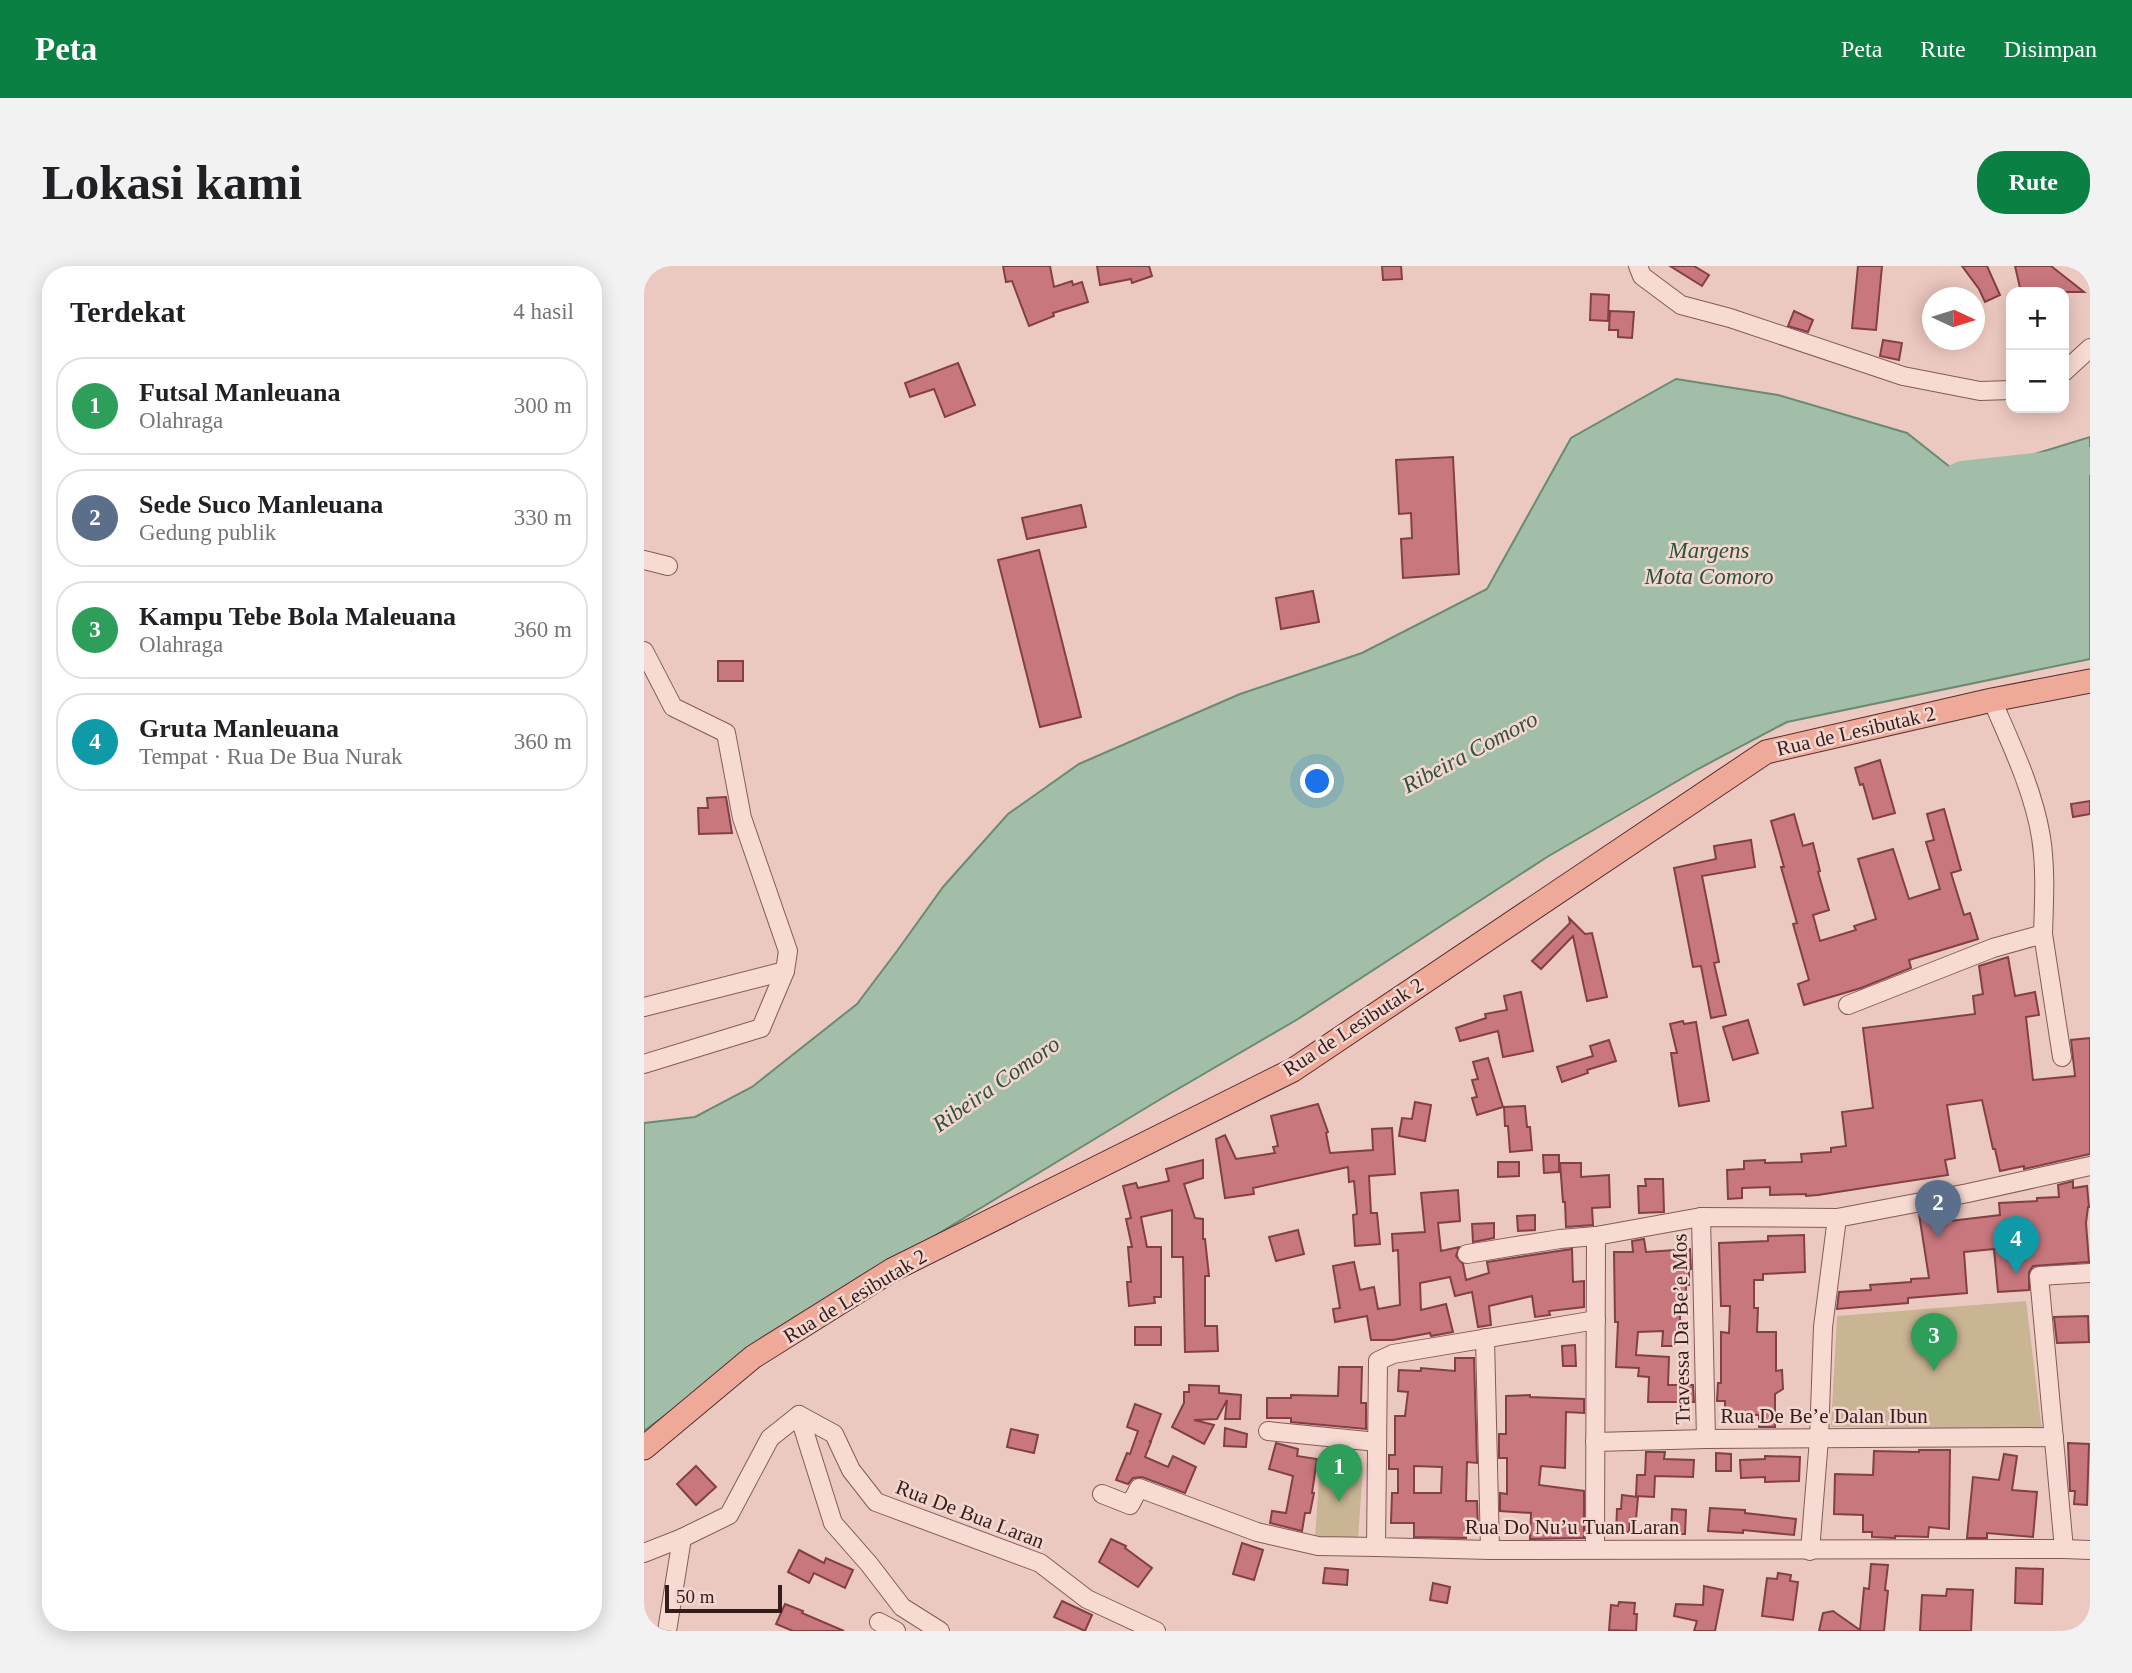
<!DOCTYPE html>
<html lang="id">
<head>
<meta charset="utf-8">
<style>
  :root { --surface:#fff; --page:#f2f2f2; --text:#202124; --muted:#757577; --line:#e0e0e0; --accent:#0b8043 }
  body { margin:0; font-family:Georgia,serif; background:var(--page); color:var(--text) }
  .controls { position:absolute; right:21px; top:21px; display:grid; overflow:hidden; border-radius:14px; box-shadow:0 4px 18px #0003 }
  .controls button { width:63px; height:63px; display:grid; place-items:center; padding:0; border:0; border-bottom:2px solid var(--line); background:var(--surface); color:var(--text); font:35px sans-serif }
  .compass { position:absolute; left:1278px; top:21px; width:63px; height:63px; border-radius:50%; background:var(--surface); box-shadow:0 4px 18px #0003; rotate:94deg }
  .scale { position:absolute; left:21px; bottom:18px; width:117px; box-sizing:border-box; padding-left:7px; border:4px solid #341d1d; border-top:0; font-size:19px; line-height:24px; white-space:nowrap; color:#341d1d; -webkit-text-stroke:5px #f3d7cf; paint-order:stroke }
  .you { position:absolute; left:674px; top:516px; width:24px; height:24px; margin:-18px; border:5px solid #fff; border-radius:50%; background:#1a73e8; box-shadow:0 0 0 10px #1a73e833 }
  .badge { display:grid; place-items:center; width:46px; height:46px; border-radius:50%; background:var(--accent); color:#fff; font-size:23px; font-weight:700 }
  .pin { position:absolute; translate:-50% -58px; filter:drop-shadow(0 2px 4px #0008) }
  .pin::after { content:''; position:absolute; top:37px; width:24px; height:21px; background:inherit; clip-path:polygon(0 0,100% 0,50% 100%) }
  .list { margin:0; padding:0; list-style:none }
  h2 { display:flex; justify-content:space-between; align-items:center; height:91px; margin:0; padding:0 28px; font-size:30px }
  h2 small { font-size:23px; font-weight:400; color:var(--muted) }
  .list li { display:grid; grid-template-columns:46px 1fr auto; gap:21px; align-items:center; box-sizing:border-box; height:98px; margin:0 14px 14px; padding:0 14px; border:2px solid var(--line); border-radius:28px }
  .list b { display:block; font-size:26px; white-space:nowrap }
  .list p { margin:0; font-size:23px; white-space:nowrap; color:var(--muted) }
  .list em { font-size:23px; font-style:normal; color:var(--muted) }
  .map { position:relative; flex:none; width:1446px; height:1365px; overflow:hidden; border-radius:28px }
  header { display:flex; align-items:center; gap:42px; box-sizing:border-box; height:98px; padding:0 35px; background:var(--accent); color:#fff }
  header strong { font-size:33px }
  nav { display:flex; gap:38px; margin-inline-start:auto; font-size:24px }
  .intro { display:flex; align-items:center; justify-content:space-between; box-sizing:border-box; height:168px; padding:0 42px }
  h1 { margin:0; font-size:49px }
  .button { padding:18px 32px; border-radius:28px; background:var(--accent); color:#fff; font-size:24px; font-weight:700 }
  main { display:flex; gap:42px; padding:0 42px }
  aside { flex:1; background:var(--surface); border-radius:28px; box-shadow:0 4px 18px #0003 }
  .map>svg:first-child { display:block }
</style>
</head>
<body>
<header>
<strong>Peta</strong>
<nav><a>Peta</a><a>Rute</a><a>Disimpan</a></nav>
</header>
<div class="intro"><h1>Lokasi kami</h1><a class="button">Rute</a></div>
<main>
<aside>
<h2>Terdekat<small>4 hasil</small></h2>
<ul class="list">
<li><span class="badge" style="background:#2e9e5b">1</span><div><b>Futsal Manleuana</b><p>Olahraga</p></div><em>300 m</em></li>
<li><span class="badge" style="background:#5c6f8a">2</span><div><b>Sede Suco Manleuana</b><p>Gedung publik</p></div><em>330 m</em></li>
<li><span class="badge" style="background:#2e9e5b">3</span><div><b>Kampu Tebe Bola Maleuana</b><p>Olahraga</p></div><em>360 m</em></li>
<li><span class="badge" style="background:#0f9aa8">4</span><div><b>Gruta Manleuana</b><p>Tempat · Rua De Bua Nurak</p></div><em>360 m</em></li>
</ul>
</aside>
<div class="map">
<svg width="1446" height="1365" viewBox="0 0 1446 1365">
  <rect width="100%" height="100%" fill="#ecc9c0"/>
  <!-- green -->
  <g fill="#c9b594">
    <path d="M1382 1035 1398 1164 1187 1161 1193 1050Z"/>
    <path d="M676 1198 719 1201 714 1274 671 1272Z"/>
  </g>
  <!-- water -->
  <path fill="#a3bea8" stroke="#6a8b73" stroke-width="2" d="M1032 113 1134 129 1263 167 1330 220 1352 200 1446 171V393L1143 456 1054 503 903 591 654 753 515 834 137 1063 0 1165V857L51 851 108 821 213 738 253 685 299 621 364 548 435 498 596 428 718 387 843 323 927 172Z"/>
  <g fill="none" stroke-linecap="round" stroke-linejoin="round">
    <!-- river -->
    <path stroke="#a3bea8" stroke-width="28" d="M1284 226 1318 209 1446 195"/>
  </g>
  <!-- building -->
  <g fill="#c8777d" stroke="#824046" stroke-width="2" fill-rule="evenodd">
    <path d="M359 0H406L410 21 428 15 429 19 438 16 444 36 409 47 410 50 385 60 368 15 362 16Z"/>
    <path d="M453 0H505L508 10 488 17 487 13 456 19Z"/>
    <path d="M738 0H757L758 13 739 14Z"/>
    <path d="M1026 0H1050L1065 9 1058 20Z"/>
    <path d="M1214 0H1238L1232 64 1208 62Z"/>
    <path d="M1318 0H1343L1356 29 1341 36 1335 23Z"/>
    <path d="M1371 0H1407L1440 26H1377Z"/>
    <path d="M947 28 965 29 964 55 946 54Z"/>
    <path d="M966 45 990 46 988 72 974 71V64H965Z"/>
    <path d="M1150 45 1169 54 1164 66 1144 60Z"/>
    <path d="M1239 74 1258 77 1255 94 1236 90Z"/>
    <path d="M314 97 331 139 301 151 290 123 266 131 261 117Z"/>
    <path d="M809 191 815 308 759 312 757 273 768 272 767 247 755 248 752 194Z"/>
    <path d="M437 239 442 261 383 273 378 252Z"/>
    <path d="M395 284 437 451 396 461 354 294Z"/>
    <path d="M669 325 675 356 637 363 632 332Z"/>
    <rect x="74" y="395" width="25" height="20"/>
    <path d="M1236 494 1251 547 1229 553 1219 518 1216 519 1211 502Z"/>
    <path d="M82 531 88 567 55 568 54 542H64L63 532Z"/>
    <path d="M1446 535V548L1429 551 1427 538Z"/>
    <path d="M1300 543 1317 604 1307 607 1320 649 1326 647 1334 673 1265 694 1267 702 1217 722 1160 739 1154 718 1165 714 1149 658 1153 657 1137 601H1140L1127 555 1150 548 1159 580 1169 577 1176 605 1174 606 1185 644 1169 649 1176 675 1212 664 1210 660 1232 653 1214 593 1249 583 1265 633 1296 623 1282 576 1290 574 1283 548Z"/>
    <path d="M1107 574 1111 601 1058 610 1075 696 1070 697 1082 749 1067 752 1057 700 1049 701 1030 602 1072 593 1070 580Z"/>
    <path d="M925 652 941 668 948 667 963 731 943 735 929 670 897 703 888 695 926 657Z"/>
    <path d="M1364 691 1371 730 1391 726 1395 749 1382 751 1389 814 1431 810 1427 774 1446 772V888L1380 903V900L1356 905 1351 883H1349L1338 834 1303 839 1311 892 1301 894 1304 909 1174 929 1162 930V928L1126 929V921L1098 922V932L1084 933 1083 904 1100 903V895L1121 894V897L1158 896 1157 888 1187 886V882L1202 880 1198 846 1229 842 1219 762 1331 748 1329 730 1339 728 1335 700Z"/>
    <path d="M877 726 889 785 859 791 854 765 816 775 812 762 842 752 841 748 863 744 860 730Z"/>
    <path d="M1104 754 1114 787 1089 794 1079 761Z"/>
    <path d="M1039 755 1040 758 1052 756 1065 835 1035 840 1027 787H1033L1026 758Z"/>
    <path d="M965 774 972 795 943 804 944 807 918 816 913 801 949 790 946 780Z"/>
    <path d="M844 792 859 841 833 849 828 832 833 831 828 814 834 813 829 796Z"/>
    <path d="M771 836 787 839 781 875 755 870 758 852 768 853Z"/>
    <path d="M674 838 684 866 682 867 686 887 729 884 728 863 748 862 751 908 725 910 727 947H733L736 978 711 980 709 949 713 948 710 915 705 916 704 901 609 922 610 928 581 932 572 873 581 869 592 893 631 887 629 881 634 880 627 850Z"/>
    <path d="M881 840 883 861H886L888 884 866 886 864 860H861L860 841Z"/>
    <path d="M899 889H915V906L900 907Z"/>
    <path d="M559 894V912L540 918 551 952 559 953V973H561L565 1010H561V1060H573L574 1085 541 1086 539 991H528V944L497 951 503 981H517V1031H510L511 1037 485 1040 483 1016H487L484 981H488L482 953 487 952 479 920 492 917 494 922 525 915 522 903Z"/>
    <path d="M854 896H875V910L854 911Z"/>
    <path d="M916 897H937V911L965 909 966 941 948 942 949 959 922 961 921 936H919Z"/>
    <path d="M1001 913H1019L1020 946 995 947 994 920H1002Z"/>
    <path d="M1429 915V922L1443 920 1445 941H1444L1442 957 1445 996 1389 1000 1385 1006V1024L1354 1026 1350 983 1320 986 1323 1027 1264 1032V1037L1193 1043 1195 1026 1227 1024 1226 1019 1267 1016V1013L1285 1012 1275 948 1304 942 1306 955 1356 949 1355 937 1393 935V932L1415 931 1414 919Z"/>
    <path d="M814 924 816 955 794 957 797 985 815 981 812 990 819 998 822 1014 845 1007 843 996 928 983 929 1016 940 1015V1041L905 1045 906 1049 891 1051 888 1030 845 1040 847 1059 834 1061 828 1026 811 1030 806 1011 776 1017 777 1044 802 1038 809 1066 787 1070 786 1067 749 1074H727L723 1050 691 1056 689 1043 696 1042 689 1000 710 996 716 1024 730 1021 734 1043 756 1039 754 984 749 985 748 968 781 966 777 927Z"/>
    <path d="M891 949V964L874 965 873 950Z"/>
    <path d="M850 957V972L829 976 828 958Z"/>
    <path d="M654 964 660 988 632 995 625 971Z"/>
    <path d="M1160 969 1161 1006 1119 1008V1014H1110V1042H1114L1113 1066H1132V1105L1138 1104 1139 1123 1131 1128V1161H1115V1149L1081 1148V1135H1073L1074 1117H1077V1066L1085 1067 1086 1040H1077L1075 977 1124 975V970Z"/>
    <path d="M1000 973 1002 986 1046 983 1047 1003 1045 1004V1019H1042V1032H1036V1065H1032L1031 1080H1018L1019 1065 994 1066 992 1089 1025 1091 1024 1119H1049L1050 1136H1004L1005 1111 994 1110 995 1102 972 1101 974 1056H971L970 986H989L988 975Z"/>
    <path d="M1444 1050 1445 1076 1413 1077 1410 1051Z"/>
    <rect x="491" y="1061" width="26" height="18"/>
    <path d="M931 1079 932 1100H919L918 1080Z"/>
    <path d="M811 1092H830L833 1197 823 1196 822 1235H833L834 1262H821L822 1272 770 1271V1257H747L748 1227H754V1203H745V1189H751V1150H761L764 1126 754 1125 755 1104 777 1105V1102L811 1105ZM770 1200 798 1201 797 1227H770Z"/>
    <path d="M695 1101H718L717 1137H722V1163L647 1156V1152H623V1132H647V1129L694 1130Z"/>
    <path d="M545 1119 575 1120V1127L597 1129 596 1153H581L583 1134 573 1153 550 1154 570 1159 560 1178 528 1161 540 1137V1126H545Z"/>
    <path d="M886 1129V1131L940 1133V1147L922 1146 921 1202 897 1200 895 1219 940 1225V1272L886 1273 887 1247 856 1245V1227L863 1228V1192H855V1168H862V1130Z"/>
    <path d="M491 1138 517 1148 507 1175H505L507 1176 501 1191 524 1201 529 1190 552 1201 541 1227 498 1211 489 1212 484 1218 472 1214 483 1187 486 1188 494 1165 483 1161Z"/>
    <path d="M581 1162 603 1168 602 1181 580 1180Z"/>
    <path d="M367 1163 394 1169 390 1187 363 1181Z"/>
    <path d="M632 1177 654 1183 653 1190 673 1193 668 1227H670L666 1247H661L658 1265 626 1257 628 1245 642 1247 649 1210 625 1203Z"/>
    <path d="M1424 1177 1445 1178 1443 1239 1430 1238 1431 1225H1426Z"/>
    <path d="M1275 1184H1306L1305 1263 1285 1261 1284 1271 1251 1270V1272L1228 1271V1266H1219V1249L1190 1248 1191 1208 1229 1209 1230 1185 1275 1186Z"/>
    <path d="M1002 1186H1021L1020 1193 1050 1194 1049 1211 1011 1210 1010 1231 992 1230 993 1209H1001Z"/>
    <path d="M1072 1187 1087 1188V1205H1072Z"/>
    <path d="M1360 1188 1373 1190 1368 1224 1393 1226 1389 1271 1343 1267V1272H1323L1329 1211 1355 1214Z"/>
    <path d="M1121 1190 1156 1191 1155 1215 1121 1216V1211L1097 1212 1096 1194 1121 1193Z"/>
    <path d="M52 1200 72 1221 52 1239 33 1218Z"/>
    <path d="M978 1229 994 1231 992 1253 986 1252 985 1266H972L973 1243H977Z"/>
    <path d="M1066 1242 1101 1244V1247L1152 1253 1150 1269 1099 1264V1267L1064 1265Z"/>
    <path d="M1028 1243 1042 1244 1041 1268H1027Z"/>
    <path d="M467 1273 482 1280 481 1282 508 1302 494 1321 455 1296Z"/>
    <path d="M598 1277 619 1284 610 1314 589 1308Z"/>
    <path d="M155 1284 180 1297 182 1292 209 1304 201 1322 170 1307 165 1317 144 1306Z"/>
    <path d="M1227 1298 1244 1299 1241 1324 1244 1325 1240 1365H1175L1179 1347 1189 1345 1216 1364 1220 1322 1225 1323Z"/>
    <path d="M681 1302 704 1304 703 1319 679 1317Z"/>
    <path d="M1372 1302 1399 1303 1398 1338 1371 1337Z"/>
    <path d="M1134 1307 1147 1309 1146 1315 1154 1316 1149 1354 1118 1350 1123 1312 1133 1313Z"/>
    <path d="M789 1317 806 1321 803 1337 786 1334Z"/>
    <path d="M1060 1320 1079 1324 1071 1365H1050L1053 1355 1030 1350 1032 1338 1059 1339Z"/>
    <path d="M1303 1323 1329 1324 1327 1365H1276L1278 1329 1302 1330Z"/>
    <path d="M418 1335 448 1349 441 1365 410 1351Z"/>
    <path d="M975 1336 991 1337 990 1348H993L992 1365 965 1364 967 1339 974 1340Z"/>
    <path d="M141 1338 159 1345 158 1347 200 1365H149L132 1358Z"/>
  </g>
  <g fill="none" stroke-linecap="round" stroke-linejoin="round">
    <!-- minor casing -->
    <g stroke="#845a59" stroke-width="20">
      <g id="minor">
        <path d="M994 0 998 10 1037 39 1086 52 1259 110 1336 125 1367 124"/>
        <path d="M1420 106 1446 82"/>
        <path d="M0 294 24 300"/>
        <path d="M0 385 29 441 82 467 98 552 144 685 141 705 117 762 0 798"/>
        <path d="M1399 668 1418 791"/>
        <path d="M1204 739 1349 682 1399 668C1400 636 1402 604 1397 571 1389 523 1367 478 1348 434"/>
        <path d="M0 741 141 705"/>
        <path d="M1057 951 1062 1173"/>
        <path d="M823 988 916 973 952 970"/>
        <path d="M952 1054 749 1088 734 1095 732 1281 846 1284 1420 1283 1395 1010 1446 1007"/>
        <path d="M841 1072 846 1284"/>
        <path d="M155 1149 189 1257 225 1298 258 1341 296 1365"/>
        <path d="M624 1165 733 1176"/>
        <path d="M951 1176 1062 1173 1410 1171"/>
        <path d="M458 1228 486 1239 495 1222 613 1266 674 1280 732 1281"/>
        <path d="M951 1283 952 970 1057 951 1193 952 1324 927 1446 900"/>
        <path d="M1420 1283 1446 1284"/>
        <path d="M1166 1285 1175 1173 1179 1061 1193 952"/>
        <path d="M0 1287 38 1272 85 1249 126 1172 155 1149 190 1168 207 1204 232 1236 396 1297 443 1333 512 1365"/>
        <path d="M235 1356 252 1365"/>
        <path d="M23 1365 38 1272"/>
      </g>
    </g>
    <!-- major casing -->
    <g stroke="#512d2e" stroke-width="25">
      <path id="major" d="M0 1182 109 1091 248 1004 649 804 1122 486 1348 434 1446 415"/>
    </g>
    <!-- minor -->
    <use href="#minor" stroke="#f7dad2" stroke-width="18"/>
    <!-- major -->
    <use href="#major" stroke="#eea998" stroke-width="23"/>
  </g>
  <g text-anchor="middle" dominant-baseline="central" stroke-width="5" stroke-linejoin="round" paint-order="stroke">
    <!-- street labels -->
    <g font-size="21" fill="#341d1d" stroke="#f3d7cf">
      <text transform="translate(1212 465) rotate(-13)">Rua de Lesibutak 2</text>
      <text transform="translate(709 761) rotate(-33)">Rua de Lesibutak 2</text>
      <text transform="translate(211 1030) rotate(-31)">Rua de Lesibutak 2</text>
      <text transform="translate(1037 1063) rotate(-91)">Travessa Da Be’e Mos</text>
      <text x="1180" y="1150">Rua De Be’e Dalan Ibun</text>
      <text transform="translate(326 1248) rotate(21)">Rua De Bua Laran</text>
      <text x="928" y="1261">Rua Do Nu’u Tuan Laran</text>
    </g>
    <!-- water labels -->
    <g font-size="23" font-style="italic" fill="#2c533d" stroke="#f3d7cf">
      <text x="1065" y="284">Margens<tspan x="1065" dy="26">Mota Comoro</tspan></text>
      <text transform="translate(826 486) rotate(-28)">Ribeira Comoro</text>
      <text transform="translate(352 818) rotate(-35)">Ribeira Comoro</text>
    </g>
  </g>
</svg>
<div class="controls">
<button>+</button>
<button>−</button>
</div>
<svg class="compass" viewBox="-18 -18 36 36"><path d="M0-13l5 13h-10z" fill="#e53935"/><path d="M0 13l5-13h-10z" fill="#757577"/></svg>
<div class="scale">50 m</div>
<div class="you"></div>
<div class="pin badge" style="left:695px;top:1236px;background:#2e9e5b">1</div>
<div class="pin badge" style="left:1294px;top:972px;background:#5c6f8a">2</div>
<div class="pin badge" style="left:1290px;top:1105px;background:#2e9e5b">3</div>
<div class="pin badge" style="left:1372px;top:1008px;background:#0f9aa8">4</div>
</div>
</main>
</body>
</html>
